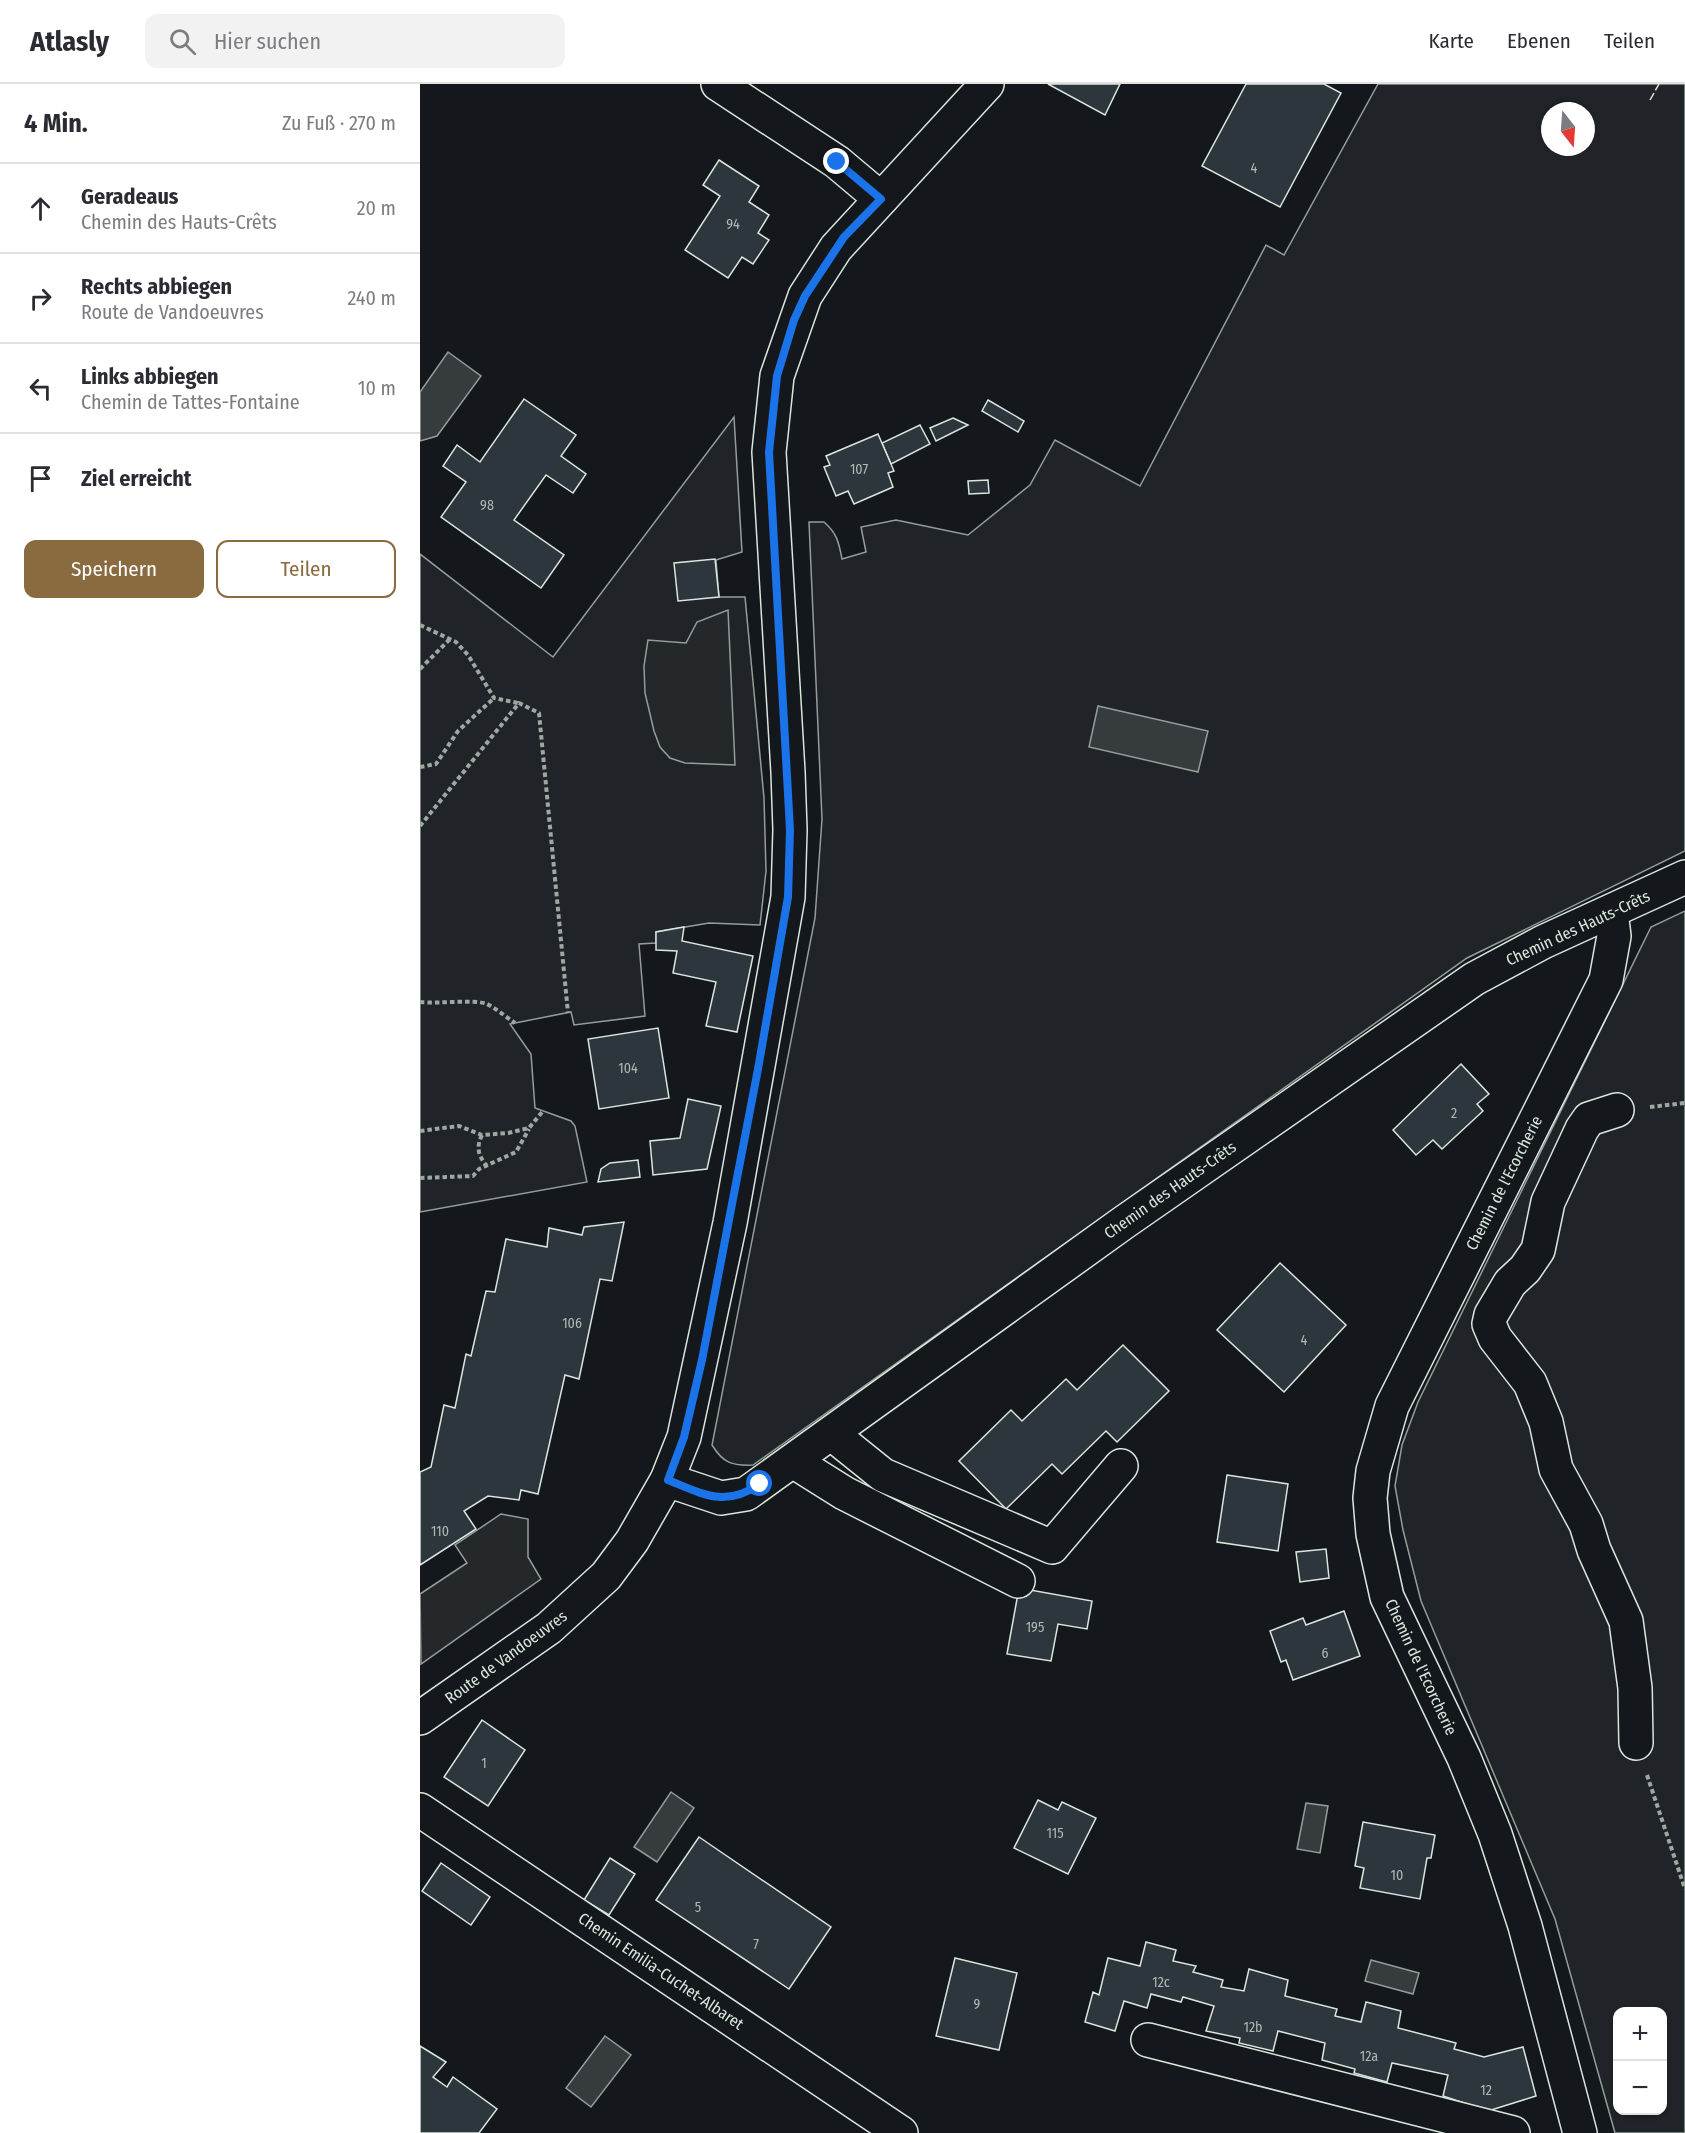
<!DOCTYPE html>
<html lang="de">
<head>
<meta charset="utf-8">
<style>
  :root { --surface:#fff; --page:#f2f2f3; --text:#2b2b33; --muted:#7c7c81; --line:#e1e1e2; --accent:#8a6a3f }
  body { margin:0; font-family:"Fira Sans Condensed",sans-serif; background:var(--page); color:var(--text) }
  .controls { position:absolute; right:18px; bottom:18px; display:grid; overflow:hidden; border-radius:12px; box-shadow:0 2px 4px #0004 }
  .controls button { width:54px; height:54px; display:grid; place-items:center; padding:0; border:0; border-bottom:2px solid var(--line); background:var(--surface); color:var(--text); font:30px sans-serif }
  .compass { position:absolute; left:1121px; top:18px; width:54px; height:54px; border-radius:50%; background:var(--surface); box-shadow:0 2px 4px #0004; rotate:163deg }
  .stop { position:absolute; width:18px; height:18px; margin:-14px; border:4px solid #1a73e8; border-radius:50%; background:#fff }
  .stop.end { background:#1a73e8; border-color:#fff; box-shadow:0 2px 6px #0008 }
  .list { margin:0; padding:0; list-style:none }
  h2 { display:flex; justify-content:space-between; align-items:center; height:78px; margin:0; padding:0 24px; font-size:26px }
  h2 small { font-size:20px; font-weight:400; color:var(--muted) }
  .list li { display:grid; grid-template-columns:39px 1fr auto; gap:18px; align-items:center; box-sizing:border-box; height:90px; padding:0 24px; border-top:2px solid var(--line) }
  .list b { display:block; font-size:22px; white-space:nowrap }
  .list p { margin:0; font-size:20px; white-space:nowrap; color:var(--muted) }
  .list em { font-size:20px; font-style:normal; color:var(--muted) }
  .actions { display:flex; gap:12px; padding:18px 24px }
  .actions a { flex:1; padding:14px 0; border:2px solid var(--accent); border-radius:12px; text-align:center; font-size:21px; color:var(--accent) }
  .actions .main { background:var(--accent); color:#fff }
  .icon { flex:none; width:33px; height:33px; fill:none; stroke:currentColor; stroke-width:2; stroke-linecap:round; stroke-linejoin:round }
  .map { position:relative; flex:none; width:1265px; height:2049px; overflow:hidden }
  header { display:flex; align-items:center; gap:36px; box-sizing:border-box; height:84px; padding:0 30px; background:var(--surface); border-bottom:2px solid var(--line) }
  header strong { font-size:28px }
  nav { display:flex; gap:33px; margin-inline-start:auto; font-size:21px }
  .search { width:420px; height:54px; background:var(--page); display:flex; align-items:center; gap:15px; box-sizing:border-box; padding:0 21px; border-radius:12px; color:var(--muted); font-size:22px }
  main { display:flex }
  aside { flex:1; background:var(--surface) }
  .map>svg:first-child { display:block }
</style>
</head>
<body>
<header>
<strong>Atlasly</strong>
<div class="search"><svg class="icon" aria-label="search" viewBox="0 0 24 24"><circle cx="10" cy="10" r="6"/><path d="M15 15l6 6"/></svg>Hier suchen</div>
<nav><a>Karte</a><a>Ebenen</a><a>Teilen</a></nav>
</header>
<main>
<aside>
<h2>4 Min.<small>Zu Fuß · 270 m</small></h2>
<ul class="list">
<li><svg class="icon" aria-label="ahead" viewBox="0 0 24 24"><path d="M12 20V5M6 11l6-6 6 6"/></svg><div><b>Geradeaus</b><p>Chemin des Hauts-Crêts</p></div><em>20 m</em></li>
<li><svg class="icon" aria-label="right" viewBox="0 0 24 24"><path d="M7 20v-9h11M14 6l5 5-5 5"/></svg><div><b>Rechts abbiegen</b><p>Route de Vandoeuvres</p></div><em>240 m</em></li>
<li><svg class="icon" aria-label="left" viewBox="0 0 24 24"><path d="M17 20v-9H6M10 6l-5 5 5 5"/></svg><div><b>Links abbiegen</b><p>Chemin de Tattes-Fontaine</p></div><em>10 m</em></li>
<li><svg class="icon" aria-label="arrive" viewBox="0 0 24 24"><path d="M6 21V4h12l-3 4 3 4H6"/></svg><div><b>Ziel erreicht</b></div></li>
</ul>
<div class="actions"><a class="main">Speichern</a><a>Teilen</a></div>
</aside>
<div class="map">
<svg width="1265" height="2049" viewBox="0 0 1265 2049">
  <rect width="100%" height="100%" fill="#14181c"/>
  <!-- green -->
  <g fill="#202428" stroke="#939e99" stroke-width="1.5" fill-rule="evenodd">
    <path d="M958 0H1265V767L1047 874 333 1381C312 1382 303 1379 292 1361L395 834 402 735 389 438H404C417 449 419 459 422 475L446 468 441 443 476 436 548 451 610 401 635 356 720 402 846 161 864 171ZM1130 27H1166V63H1130Z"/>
    <path d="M314 333 322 468 296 476 299 513H325L344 714 346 787 340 841 289 839 236 848V859L219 860 225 932 154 941 151 928 90 940 111 970 115 1024 151 1037 155 1042 167 1098 0 1128V470L133 573Z"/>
    <path d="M1265 827V2049H1195L1135 1835 1001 1517 983 1446 975 1402 982 1361 998 1318 1231 843ZM1198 1928H1242V2026H1198Z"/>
  </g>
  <!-- parking -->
  <g fill="#24282b" stroke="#939e99" stroke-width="1.5">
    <path d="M308 526 315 681 265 679 250 674 240 663 234 647 225 609 224 582 228 556 266 559 277 538Z"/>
    <path d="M81 1430 108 1435V1473L121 1495 1 1580 0 1510 47 1479 35 1461Z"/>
  </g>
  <!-- water -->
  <g fill="#363b3e" stroke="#939e99" stroke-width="1.5">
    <path d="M28 268 61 292 17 352 0 357V308Z"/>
    <path d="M678 622 788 647 778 688 669 663Z"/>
    <path d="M251 1708 274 1724 237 1778 214 1763Z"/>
    <path d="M886 1719 908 1722 900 1769 877 1765Z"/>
    <path d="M951 1876 999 1889 993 1910 945 1897Z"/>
    <path d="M185 1952 211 1971 171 2023 146 2004Z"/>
  </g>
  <!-- building -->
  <g fill="#2c363c" stroke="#d8e6dc" stroke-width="1.5">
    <path d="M628 0H700L685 31Z"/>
    <path d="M826 0H904L921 9 860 123 782 82Z"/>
    <path d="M299 76 339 102 329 118 349 131 338 149 349 156 333 180 322 173 308 194 265 166 300 112 283 101Z"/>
    <path d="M104 315 156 351 141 372 166 390 153 409 126 391 94 436 144 471 121 504 21 433 46 398 23 382 37 361 60 378Z"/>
    <path d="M568 316 604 337 598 348 562 327Z"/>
    <path d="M533 334 548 341 516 357 510 344Z"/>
    <path d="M500 341 510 360 471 380 462 359Z"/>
    <path d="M458 350 474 387 468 389 473 403 434 420 428 407 416 412 404 383 410 381 406 372Z"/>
    <path d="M568 396 569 409 549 410 548 397Z"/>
    <path d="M295 475 299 513 258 517 254 479Z"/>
    <path d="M264 843 262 857 333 872 317 948 286 942 296 898 253 889 257 867 236 866V848Z"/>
    <path d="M238 944 249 1014 179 1025 168 955Z"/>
    <path d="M1041 980 1069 1010 1057 1020 1063 1027 1022 1065 1013 1056 996 1071 973 1046Z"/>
    <path d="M268 1015 301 1022 287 1085 233 1091 230 1057 260 1054Z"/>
    <path d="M218 1076 220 1093 178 1098 181 1085 190 1079Z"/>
    <path d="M204 1138 192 1197 180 1195 159 1295 145 1291 118 1410 101 1406 99 1416 68 1412 44 1427 56 1445 0 1481V1388L11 1383 24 1321 35 1324 46 1270 51 1272 66 1207 75 1208 86 1155 127 1163 129 1144 162 1151 164 1143Z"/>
    <path d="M860 1179 926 1241 864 1308 797 1246Z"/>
    <path d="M703 1261 749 1307 697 1358 686 1347 642 1390 632 1380 586 1425 539 1377 591 1326 602 1337 646 1295 657 1306Z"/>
    <path d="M807 1391 868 1400 858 1467 797 1458Z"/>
    <path d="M906 1465 909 1494 880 1498 876 1468Z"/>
    <path d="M599 1504 672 1517 667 1545 638 1540 631 1577 587 1570Z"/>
    <path d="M924 1527 940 1572 873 1596 866 1576 861 1578 850 1547 883 1534 886 1541Z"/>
    <path d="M62 1636 105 1666 68 1722 24 1693Z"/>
    <path d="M618 1716 638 1726 642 1718 676 1734 648 1790 594 1764Z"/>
    <path d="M943 1738 1015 1751 1011 1774H1007L1000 1815 940 1804 944 1784 935 1782Z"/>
    <path d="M279 1753 411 1843 369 1905 236 1816Z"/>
    <path d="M190 1774 215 1790 189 1831 164 1816Z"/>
    <path d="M21 1779 70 1813 51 1841 2 1807Z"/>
    <path d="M726 1858 756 1866 753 1877 776 1882 773 1888 803 1896 801 1903 824 1907 829 1885 868 1896 865 1912 917 1925 915 1932 941 1938 946 1918 981 1927 978 1944 1036 1959 1034 1965 1064 1973 1103 1963 1116 2012 1068 2027 1023 2012 1028 1991 972 1979 967 1998 934 1989 935 1985 902 1976 905 1959 858 1947 853 1967 819 1959 820 1954 786 1947 794 1922 763 1913 761 1918 731 1910 727 1924 704 1917 695 1947 665 1938 673 1908 679 1911 688 1874 720 1882Z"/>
    <path d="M535 1874 597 1889 579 1966 516 1952Z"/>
    <path d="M0 1962 26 1978 13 1993 27 2003 33 1993 77 2025 59 2049H0Z"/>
  </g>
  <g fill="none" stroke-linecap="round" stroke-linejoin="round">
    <!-- minor casing -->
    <g stroke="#d8e6dc" stroke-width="36">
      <g id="minor">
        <path d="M298 0 417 78 461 115"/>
        <path d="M1197 1026 1169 1035 1162 1045 1128 1118 1118 1166 1105 1185 1090 1199 1071 1231 1069 1240 1075 1254 1110 1299 1126 1338 1136 1385 1166 1440 1174 1466 1206 1537 1215 1604 1216 1659"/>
        <path d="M412 1350 463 1391 632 1463 701 1382"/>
        <path d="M373 1377 424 1409 598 1497"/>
        <path d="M247 1396 301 1414 326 1410 703 1139 1054 895 1123 858 1265 793"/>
        <path d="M0 1726 481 2049"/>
        <path d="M728 1956 1093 2049"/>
        <path d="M1160 2049 1105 1842 1075 1750 1044 1674 967 1513 953 1450 950 1414 953 1387 972 1322 1186 896 1194 852 1191 828"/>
      </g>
    </g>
    <!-- major casing -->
    <g stroke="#d8e6dc" stroke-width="36">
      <path id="major" d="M0 1634 129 1544 186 1492 212 1457 247 1396 264 1353 310 1139 368 813 370 746 368 688 349 368 357 292 385 212 416 164 567 0"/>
    </g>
    <!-- path -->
    <g stroke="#9da8a2" stroke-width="4" stroke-dasharray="4.5 3" stroke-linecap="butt">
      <path d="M0 541 36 558 48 571 74 614 98 619"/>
      <path d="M0 585 30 555"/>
      <path d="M0 683 16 680 38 647 74 614"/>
      <path d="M0 742 99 619 119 629 148 929"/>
      <path d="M0 918C18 920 55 915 67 920 77 925 86 933 95 939"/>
      <path d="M1230 1023 1265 1019"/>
      <path d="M0 1047 39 1042 62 1051 88 1049 109 1044 123 1027"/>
      <path d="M62 1051C56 1063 58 1072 67 1082"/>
      <path d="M0 1094 53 1092 59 1085 96 1068 109 1045"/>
      <path d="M1227 1691 1265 1805"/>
    </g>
    <!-- minor -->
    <use href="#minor" stroke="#14181c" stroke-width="33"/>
    <!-- major -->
    <use href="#major" stroke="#14181c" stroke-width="33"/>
    <!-- fence -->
    <path stroke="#d8e6dc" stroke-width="1.5" stroke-dasharray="8 3" stroke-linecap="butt" d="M1230 16 1239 0"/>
  </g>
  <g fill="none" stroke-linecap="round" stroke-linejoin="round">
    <!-- route -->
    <path stroke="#1a73e8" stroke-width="8" d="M340 1400C305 1424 283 1410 248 1396L264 1353 282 1276 338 985 368 813 370 746 349 368 357 292 374 236 385 212 424 153 461 115 417 78"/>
  </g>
  <g text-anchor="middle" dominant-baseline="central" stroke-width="4.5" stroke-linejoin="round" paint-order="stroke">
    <!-- number labels -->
    <g font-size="14" fill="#adbab4">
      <text x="834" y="84">4</text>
      <text x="313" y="140">94</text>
      <text x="439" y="385">107</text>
      <text x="67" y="421">98</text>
      <text x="208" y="984">104</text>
      <text x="1034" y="1029">2</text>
      <text x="152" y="1239">106</text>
      <text x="884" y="1256">4</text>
      <text x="20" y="1447">110</text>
      <text x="615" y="1543">195</text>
      <text x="905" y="1569">6</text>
      <text x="64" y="1679">1</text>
      <text x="635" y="1749">115</text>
      <text x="977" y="1791">10</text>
      <text x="278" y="1823">5</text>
      <text x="336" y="1860">7</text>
      <text x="741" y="1898">12c</text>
      <text x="557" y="1920">9</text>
      <text x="833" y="1943">12b</text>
      <text x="949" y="1972">12a</text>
      <text x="1066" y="2006">12</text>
    </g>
    <!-- street labels -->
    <g font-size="16" fill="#d8e6dc" stroke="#14181c">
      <text transform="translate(1158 844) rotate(-25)">Chemin des Hauts-Crêts</text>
      <text transform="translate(1084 1099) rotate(-63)">Chemin de l'Ecorcherie</text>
      <text transform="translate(750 1106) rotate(-35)">Chemin des Hauts-Crêts</text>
      <text transform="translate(86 1573) rotate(-36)">Route de Vandoeuvres</text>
      <text transform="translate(1001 1583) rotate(65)">Chemin de l'Ecorcherie</text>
      <text transform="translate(241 1887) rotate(34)">Chemin Emilia-Cuchet-Albaret</text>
    </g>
  </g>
</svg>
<div class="controls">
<button>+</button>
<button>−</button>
</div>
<svg class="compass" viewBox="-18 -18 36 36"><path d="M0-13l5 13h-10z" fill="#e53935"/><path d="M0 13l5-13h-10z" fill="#7c7c81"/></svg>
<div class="stop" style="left:340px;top:1400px"></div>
<div class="stop end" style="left:417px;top:78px"></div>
</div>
</main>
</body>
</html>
